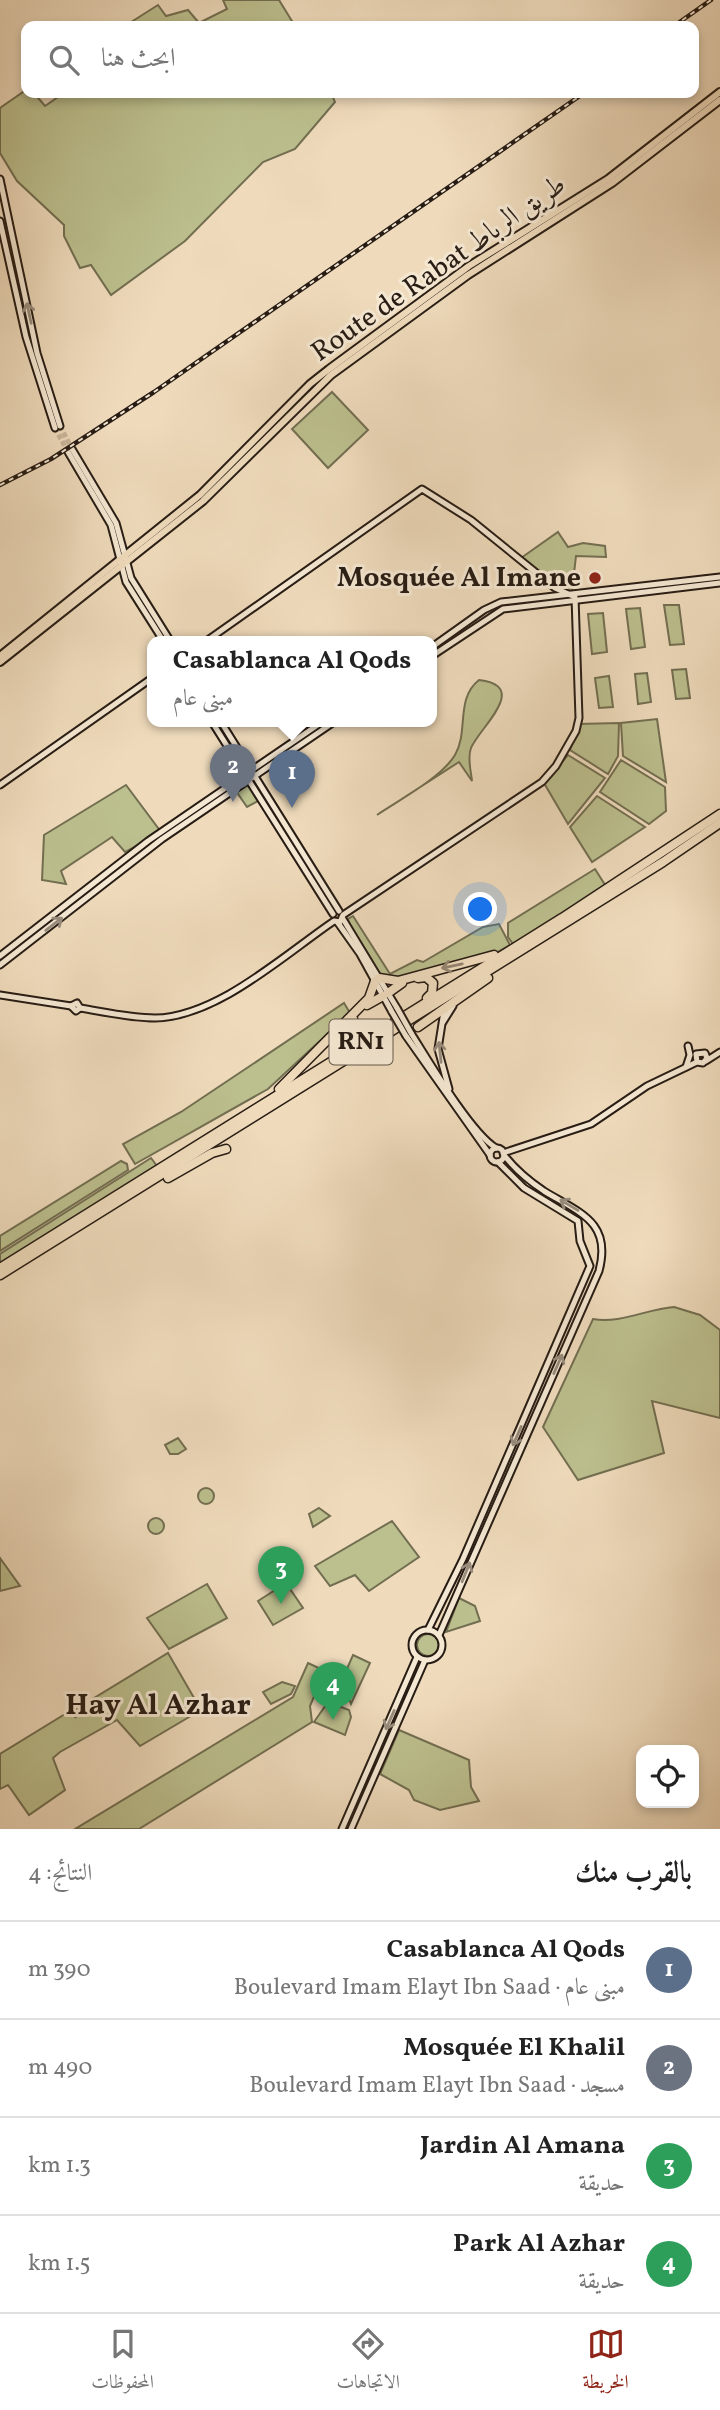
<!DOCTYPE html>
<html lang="ar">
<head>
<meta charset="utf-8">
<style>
  :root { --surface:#fff; --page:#f6f6f6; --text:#222; --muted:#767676; --line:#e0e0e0; --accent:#8f2418 }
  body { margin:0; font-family:Vollkorn,Amiri,serif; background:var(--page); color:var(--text); direction:rtl }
  .controls { position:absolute; right:21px; bottom:21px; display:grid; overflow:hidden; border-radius:14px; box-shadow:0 4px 10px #0003 }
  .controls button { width:63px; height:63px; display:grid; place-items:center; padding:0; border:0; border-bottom:2px solid var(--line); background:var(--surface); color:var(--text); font:35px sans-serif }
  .you { position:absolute; left:481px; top:910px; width:24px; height:24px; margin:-18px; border:5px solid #fff; border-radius:50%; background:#1a73e8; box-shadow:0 0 0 10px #1a73e833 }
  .badge { display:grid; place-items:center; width:46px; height:46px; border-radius:50%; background:var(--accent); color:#fff; font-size:23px; font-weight:700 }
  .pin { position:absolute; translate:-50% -58px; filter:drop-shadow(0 2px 4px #0008) }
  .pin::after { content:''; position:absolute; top:37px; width:24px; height:21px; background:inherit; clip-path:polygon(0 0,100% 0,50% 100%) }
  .popup { position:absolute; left:147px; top:636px; width:290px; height:91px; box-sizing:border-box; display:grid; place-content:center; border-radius:14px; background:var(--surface); filter:drop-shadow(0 2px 5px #0005); font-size:23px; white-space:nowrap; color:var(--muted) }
  .popup b { font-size:26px; color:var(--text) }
  .popup::after { content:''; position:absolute; left:50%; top:100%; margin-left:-14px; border:14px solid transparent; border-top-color:var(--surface) }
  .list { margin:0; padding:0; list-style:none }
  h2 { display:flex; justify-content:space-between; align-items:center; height:91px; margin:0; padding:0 28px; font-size:30px }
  h2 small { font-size:23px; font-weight:400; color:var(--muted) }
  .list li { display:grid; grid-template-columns:46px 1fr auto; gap:21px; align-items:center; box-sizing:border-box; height:98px; padding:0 28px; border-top:2px solid var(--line) }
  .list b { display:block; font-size:26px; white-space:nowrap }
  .list p { margin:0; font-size:23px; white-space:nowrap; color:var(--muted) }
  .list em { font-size:23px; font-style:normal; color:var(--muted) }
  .icon { flex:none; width:38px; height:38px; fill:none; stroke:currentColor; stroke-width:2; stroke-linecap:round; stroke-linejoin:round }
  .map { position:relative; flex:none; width:720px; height:1829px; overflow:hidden; direction:ltr }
  .search { position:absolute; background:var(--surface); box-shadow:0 4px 10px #0003; left:21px; right:21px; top:21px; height:77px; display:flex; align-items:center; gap:18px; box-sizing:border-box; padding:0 24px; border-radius:14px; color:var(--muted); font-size:26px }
  .sheet { height:483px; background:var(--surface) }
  nav { display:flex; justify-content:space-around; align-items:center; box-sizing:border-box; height:98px; border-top:2px solid var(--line); background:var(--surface); font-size:19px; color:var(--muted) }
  nav a { display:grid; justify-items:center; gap:4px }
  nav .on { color:var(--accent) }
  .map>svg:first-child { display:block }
</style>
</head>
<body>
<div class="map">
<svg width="720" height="1829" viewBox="0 0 720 1829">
  <rect width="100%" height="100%" fill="#efdbbc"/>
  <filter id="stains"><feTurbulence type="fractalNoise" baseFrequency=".00286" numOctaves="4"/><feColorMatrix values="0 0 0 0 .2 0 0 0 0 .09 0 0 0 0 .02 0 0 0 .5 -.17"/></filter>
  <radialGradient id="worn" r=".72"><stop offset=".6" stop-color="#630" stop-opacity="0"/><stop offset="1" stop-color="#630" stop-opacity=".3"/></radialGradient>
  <!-- green -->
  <g fill="#bcbf8e" stroke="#726e51" stroke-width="2">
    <path d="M223 0H279L295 26H125L158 5 166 16 188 10 199 23 227 9Z"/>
    <path d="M26 90V93H34L45 106 64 93H331L335 102 295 149 263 162 185 241 111 295 91 265 80 268 64 236V225L17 181 0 153V108Z"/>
    <path d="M332 392 368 430 328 468 292 429Z"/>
    <path d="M558 532 568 547 583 543 605 546 606 557 576 556 572 591 558 590 521 558Z"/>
    <path d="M664 605H679L684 644 670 645Z"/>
    <path d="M640 608 645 647 631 649 626 609Z"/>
    <path d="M603 613 607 652 592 654 588 614Z"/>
    <path d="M686 669 690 698 676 699 672 670Z"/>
    <path d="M647 673 651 702 638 704 635 674Z"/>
    <path d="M609 676 613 707 599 708 595 678Z"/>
    <path d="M479 680C531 686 479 728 471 748 467 758 471 771 472 781L459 762 377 815C399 800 441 778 455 755 469 731 455 699 479 680Z"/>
    <path d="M657 719 666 782 623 756 621 723Z"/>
    <path d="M619 723 618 756 608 774 570 750 578 724Z"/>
    <path d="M568 755 605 778 568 824 544 783Z"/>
    <path d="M621 760 665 787 666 811 649 824 600 792Z"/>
    <path d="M248 784 258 801 247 807 236 791Z"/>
    <path d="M126 785 161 832 125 852 112 837 61 871 66 884 42 880 44 835Z"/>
    <path d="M597 796 645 827 592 862 570 827Z"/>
    <path d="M595 869 607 888 513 944 508 937V923Z"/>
    <path d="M353 916 390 974 417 960 423 962 483 927 499 924 510 945 494 954 395 983 382 979 351 931 348 919Z"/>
    <path d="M344 1003 350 1013 268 1089 135 1164 123 1144 181 1112Z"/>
    <path d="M151 1158 157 1166 0 1266V1254Z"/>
    <path d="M121 1161 127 1164 128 1170 0 1251V1236Z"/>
    <path d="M674 1307 700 1315 720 1330V1418L652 1401 664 1453 578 1480 543 1427 593 1319C620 1324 647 1309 674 1307Z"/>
    <path d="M178 1438 186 1449 178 1454H170L165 1445Z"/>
    <circle cx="206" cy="1496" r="8"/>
    <path d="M319 1508 330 1516 313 1527 309 1514Z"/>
    <circle cx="156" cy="1526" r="8"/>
    <path d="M392 1521 419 1557 369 1591 355 1575 330 1586 315 1566Z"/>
    <path d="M0 1558 20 1586 0 1591Z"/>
    <path d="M286 1583 303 1608 273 1625 258 1601Z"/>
    <path d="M207 1584 227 1618 169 1649 147 1618Z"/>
    <path d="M459 1598 475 1606 480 1621 446 1632Z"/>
    <circle cx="428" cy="1645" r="11"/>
    <path d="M168 1653 201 1710 140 1746 117 1720 60 1752 53 1758 65 1790 29 1815 8 1785 0 1789V1754L70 1711 76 1718 73 1711Z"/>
    <path d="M353 1655 370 1663 351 1704 342 1680Z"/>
    <path d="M308 1663 325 1671 310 1706 312 1722 139 1829H75L293 1697Z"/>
    <path d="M282 1682 295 1686 291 1694 271 1704 263 1692Z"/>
    <path d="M328 1702 349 1710 351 1717 345 1735 314 1722Z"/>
    <path d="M399 1730 469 1760 471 1787 479 1801 440 1810 414 1800 409 1790 380 1774Z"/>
  </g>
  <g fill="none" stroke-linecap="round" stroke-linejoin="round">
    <!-- secondary-tunnel -->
    <g stroke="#c7b59a" stroke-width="5" stroke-dasharray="5 2.5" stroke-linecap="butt">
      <path d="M60 426 72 449"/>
      <path d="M55 428 68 452"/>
    </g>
    <!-- secondary casing -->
    <g stroke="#271c14" stroke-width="9">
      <g id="secondary">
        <path d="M0 179 37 353 60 426"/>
        <path d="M0 221 26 337 55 428"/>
        <path d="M72 449 116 523 131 578 171 642"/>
        <path d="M68 452 111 525 126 582 164 642"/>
        <path d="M432 647 484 610 501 602 720 577"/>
        <path d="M432 656 503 609 720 583"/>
        <path d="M212 722 333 914"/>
        <path d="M221 722 339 911"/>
        <path d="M0 785 152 678"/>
        <path d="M343 919 397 1008"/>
        <path d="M338 923 360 954 392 1012"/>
        <path d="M0 956 148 841 322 722"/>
        <path d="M0 965 162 839 334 722"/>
        <path d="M0 995 71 1006 77 1003 80 1008"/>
        <path d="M71 1006 76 1011 80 1008C105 1012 130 1018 155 1018 217 1017 284 955 334 921L340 922 343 915 542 782 556 766 576 731 579 718 575 597 555 588 471 520 422 489 205 642"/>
        <path d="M444 1011 438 1049 449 1089"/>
        <path d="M443 1022 453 1006"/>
        <path d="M411 1033C428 1060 471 1133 496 1148"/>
        <path d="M406 1036 490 1155"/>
        <path d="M706 1061 720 1052"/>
        <path d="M686 1067 690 1055 688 1046"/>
        <circle cx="497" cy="1155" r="7"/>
        <path d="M503 1153 591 1124 647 1086 697 1062 703 1063 707 1058 705 1053 696 1054 697 1062"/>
        <circle cx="427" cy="1645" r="15"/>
        <path d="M428 1630 463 1559 590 1266 580 1241 578 1221 524 1188 498 1162"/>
        <path d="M439 1635 599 1271C612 1222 580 1213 544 1191 529 1181 515 1169 504 1155"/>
        <path d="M342 1829 417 1657"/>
        <path d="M351 1829 425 1660"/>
      </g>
    </g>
    <!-- primary casing -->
    <g stroke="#271c14" stroke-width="10">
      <g id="primary">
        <path d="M0 656 200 495 310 384 329 369 469 266 608 179 720 92"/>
        <path d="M0 662 203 501 331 375 468 275 612 183 720 100"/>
      </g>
    </g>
    <!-- highway casing -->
    <g stroke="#271c14" stroke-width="11">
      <g id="highway">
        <path d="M379 978 398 981 494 955"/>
        <path d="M418 978 426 977 433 983 432 993 427 998"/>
        <path d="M388 993 402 983"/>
        <path d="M367 1005 383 996"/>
        <path d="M353 1019 348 1026V1034L354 1039 365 1040"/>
        <path d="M418 1027 488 978"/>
        <path d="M279 1089 369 998 375 981"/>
        <path d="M168 1178 212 1153 226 1149"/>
        <path d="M0 1268 562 918 720 814"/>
        <path d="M0 1275 663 862 720 823"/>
      </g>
    </g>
    <!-- secondary -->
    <use href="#secondary" stroke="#f5e8d3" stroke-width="5"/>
    <!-- primary -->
    <use href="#primary" stroke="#efdbbc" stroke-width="6"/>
    <!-- highway -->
    <use href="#highway" stroke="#efdbbc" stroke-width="8"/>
    <!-- rail casing -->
    <g stroke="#271c14" stroke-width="4.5">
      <g id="rail">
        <path d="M674 26 711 0"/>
        <path d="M0 485 51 459 154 392 584 93"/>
      </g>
    </g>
    <!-- rail -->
    <use href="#rail" stroke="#f5e8d3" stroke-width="2" stroke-dasharray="5" stroke-linecap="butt"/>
    <!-- secondary-bridge casing -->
    <g stroke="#271c14" stroke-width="9" stroke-linecap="butt">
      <g id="secondary-bridge">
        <path d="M397 1008 411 1033"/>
        <path d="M392 1012 406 1036"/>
      </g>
    </g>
    <!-- secondary-bridge -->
    <use href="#secondary-bridge" stroke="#f5e8d3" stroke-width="5"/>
  </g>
  <!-- one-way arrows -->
  <defs><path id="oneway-shaft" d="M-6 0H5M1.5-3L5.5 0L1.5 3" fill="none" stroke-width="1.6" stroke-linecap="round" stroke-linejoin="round" transform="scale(1.75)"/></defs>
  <g stroke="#988c7d">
    <use href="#oneway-shaft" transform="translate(29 313) rotate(-102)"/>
    <use href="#oneway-shaft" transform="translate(54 924) rotate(-38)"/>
    <use href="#oneway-shaft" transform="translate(440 1052) rotate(-96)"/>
    <use href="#oneway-shaft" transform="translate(569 1205) rotate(-149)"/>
    <use href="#oneway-shaft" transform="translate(558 1364) rotate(-66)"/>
    <use href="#oneway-shaft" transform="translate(517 1436) rotate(114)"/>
    <use href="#oneway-shaft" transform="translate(466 1572) rotate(-68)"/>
    <use href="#oneway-shaft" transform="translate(390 1720) rotate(114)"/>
  </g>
  <use stroke="#958570" href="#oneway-shaft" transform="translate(452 966) rotate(168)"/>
  <!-- markers -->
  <circle fill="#8f2418" stroke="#f5e8d3" stroke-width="2.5" cx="595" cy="578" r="7"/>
  <g text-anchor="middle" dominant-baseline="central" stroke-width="6" stroke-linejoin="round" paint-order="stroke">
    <!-- shield labels -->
    <rect fill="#f5e8d3" stroke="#65594d" stroke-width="2" x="329.5" y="1019.5" width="63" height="45" rx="5"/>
    <g font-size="26" font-weight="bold" fill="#271c14">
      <text x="361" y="1042">RN1</text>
    </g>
    <!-- street labels -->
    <g font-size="28" fill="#271c14" stroke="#f5e8d3">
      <text transform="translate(439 269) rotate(-35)">Route de Rabat طريق الرباط</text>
    </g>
    <!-- poi labels -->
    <g font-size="28" font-weight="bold" fill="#271c14" stroke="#f5e8d3" text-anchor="end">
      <text x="581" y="578">Mosquée Al Imane</text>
    </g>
    <!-- neighbourhood labels -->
    <g font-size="30" font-weight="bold" fill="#271c14" stroke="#f5e8d3">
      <text x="158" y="1706">Hay Al Azhar</text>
    </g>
  </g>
  <rect width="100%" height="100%" filter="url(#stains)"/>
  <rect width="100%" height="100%" fill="url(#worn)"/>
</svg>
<div class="controls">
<button><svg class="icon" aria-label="locate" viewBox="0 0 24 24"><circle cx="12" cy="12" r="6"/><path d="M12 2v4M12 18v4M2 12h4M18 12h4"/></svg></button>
</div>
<div class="you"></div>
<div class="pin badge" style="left:292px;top:808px;background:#5c6f8a">1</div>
<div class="popup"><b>Casablanca Al Qods</b>مبنى عام</div>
<div class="pin badge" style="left:233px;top:802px;background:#6b7280">2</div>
<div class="pin badge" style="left:281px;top:1604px;background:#2e9e5b">3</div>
<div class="pin badge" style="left:333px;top:1720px;background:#2e9e5b">4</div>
<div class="search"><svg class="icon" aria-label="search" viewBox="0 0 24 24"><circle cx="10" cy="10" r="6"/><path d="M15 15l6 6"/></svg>ابحث هنا</div>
</div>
<section class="sheet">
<h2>بالقرب منك<small>النتائج: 4</small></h2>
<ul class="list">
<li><span class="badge" style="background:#5c6f8a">1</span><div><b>Casablanca Al Qods</b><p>مبنى عام · Boulevard Imam Elayt Ibn Saad</p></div><em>390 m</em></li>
<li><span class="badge" style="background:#6b7280">2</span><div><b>Mosquée El Khalil</b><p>مسجد · Boulevard Imam Elayt Ibn Saad</p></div><em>490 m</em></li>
<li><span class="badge" style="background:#2e9e5b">3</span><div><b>Jardin Al Amana</b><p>حديقة</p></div><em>1.3 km</em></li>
<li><span class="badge" style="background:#2e9e5b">4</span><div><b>Park Al Azhar</b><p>حديقة</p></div><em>1.5 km</em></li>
</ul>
</section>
<nav>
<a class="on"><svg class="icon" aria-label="map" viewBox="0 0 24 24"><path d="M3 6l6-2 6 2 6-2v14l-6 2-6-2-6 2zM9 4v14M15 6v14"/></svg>الخريطة</a>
<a><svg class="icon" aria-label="directions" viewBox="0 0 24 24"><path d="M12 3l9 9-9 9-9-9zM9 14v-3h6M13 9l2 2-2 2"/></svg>الاتجاهات</a>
<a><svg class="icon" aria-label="saved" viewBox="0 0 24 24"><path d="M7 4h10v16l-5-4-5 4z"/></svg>المحفوظات</a>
</nav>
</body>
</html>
